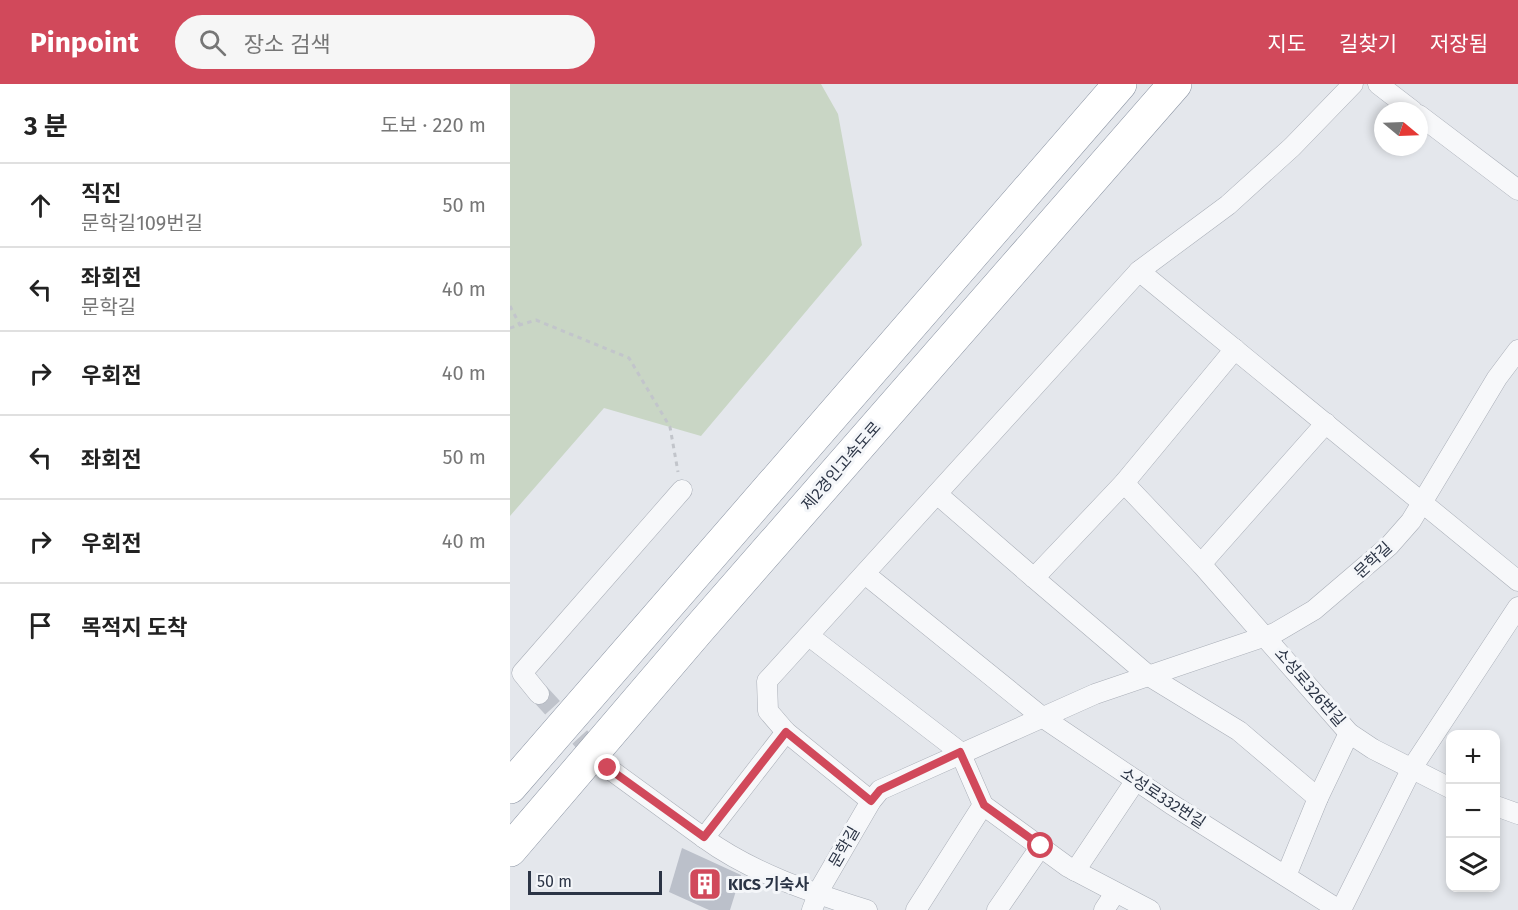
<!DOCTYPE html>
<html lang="ko">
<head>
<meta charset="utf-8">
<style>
  :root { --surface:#fff; --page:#f6f6f6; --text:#222; --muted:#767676; --line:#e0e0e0; --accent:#d1495b }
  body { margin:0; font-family:"Fira Sans","Noto Sans KR",sans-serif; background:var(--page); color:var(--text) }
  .controls { position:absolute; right:18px; bottom:18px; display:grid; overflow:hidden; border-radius:12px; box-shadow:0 3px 9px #0003 }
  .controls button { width:54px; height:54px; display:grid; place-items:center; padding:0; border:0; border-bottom:2px solid var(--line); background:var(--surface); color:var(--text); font:30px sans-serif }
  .compass { position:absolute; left:864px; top:18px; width:54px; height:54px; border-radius:50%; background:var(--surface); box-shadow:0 3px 9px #0003; rotate:109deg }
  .scale { position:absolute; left:18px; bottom:15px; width:134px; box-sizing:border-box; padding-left:6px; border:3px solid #2b3445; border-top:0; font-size:16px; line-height:21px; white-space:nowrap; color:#2b3445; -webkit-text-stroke:4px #f4f6f9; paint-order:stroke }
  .stop { position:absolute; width:18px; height:18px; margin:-14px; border:4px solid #d1495b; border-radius:50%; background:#fff }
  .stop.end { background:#d1495b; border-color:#fff; box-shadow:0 2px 6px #0008 }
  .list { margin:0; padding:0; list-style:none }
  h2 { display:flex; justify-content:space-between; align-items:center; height:78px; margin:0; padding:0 24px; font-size:26px }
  h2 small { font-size:20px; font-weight:400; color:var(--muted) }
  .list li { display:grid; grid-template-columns:39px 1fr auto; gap:18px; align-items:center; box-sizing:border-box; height:84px; padding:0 24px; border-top:2px solid var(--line) }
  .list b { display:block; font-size:22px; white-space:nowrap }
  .list p { margin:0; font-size:20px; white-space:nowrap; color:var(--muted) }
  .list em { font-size:20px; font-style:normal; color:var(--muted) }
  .icon { flex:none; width:33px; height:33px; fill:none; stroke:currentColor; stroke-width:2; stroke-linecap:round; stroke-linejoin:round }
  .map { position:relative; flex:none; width:1008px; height:826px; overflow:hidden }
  header { display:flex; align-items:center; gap:36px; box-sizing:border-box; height:84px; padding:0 30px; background:var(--accent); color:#fff }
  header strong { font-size:28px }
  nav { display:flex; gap:33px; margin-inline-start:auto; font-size:21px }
  .search { width:420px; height:54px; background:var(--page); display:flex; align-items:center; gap:15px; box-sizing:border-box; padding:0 21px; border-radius:33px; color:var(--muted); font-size:22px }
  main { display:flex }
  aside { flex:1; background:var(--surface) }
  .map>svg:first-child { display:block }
</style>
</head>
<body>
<header>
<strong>Pinpoint</strong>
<div class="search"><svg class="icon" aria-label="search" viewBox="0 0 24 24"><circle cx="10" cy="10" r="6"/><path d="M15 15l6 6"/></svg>장소 검색</div>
<nav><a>지도</a><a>길찾기</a><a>저장됨</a></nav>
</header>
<main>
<aside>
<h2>3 분<small>도보 · 220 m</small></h2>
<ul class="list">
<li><svg class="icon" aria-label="ahead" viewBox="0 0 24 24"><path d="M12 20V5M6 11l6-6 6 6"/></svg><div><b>직진</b><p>문학길109번길</p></div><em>50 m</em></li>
<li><svg class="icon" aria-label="left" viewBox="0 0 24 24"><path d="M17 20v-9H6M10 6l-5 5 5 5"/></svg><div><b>좌회전</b><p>문학길</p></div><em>40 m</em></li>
<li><svg class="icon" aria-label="right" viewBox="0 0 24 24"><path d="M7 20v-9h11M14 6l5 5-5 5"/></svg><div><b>우회전</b></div><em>40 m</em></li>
<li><svg class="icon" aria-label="left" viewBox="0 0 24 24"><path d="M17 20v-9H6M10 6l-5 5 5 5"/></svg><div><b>좌회전</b></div><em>50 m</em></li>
<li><svg class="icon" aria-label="right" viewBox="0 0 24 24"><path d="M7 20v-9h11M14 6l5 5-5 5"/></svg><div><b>우회전</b></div><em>40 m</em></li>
<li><svg class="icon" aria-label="arrive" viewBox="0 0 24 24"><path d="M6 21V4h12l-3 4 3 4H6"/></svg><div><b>목적지 도착</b></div></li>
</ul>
</aside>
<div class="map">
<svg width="1008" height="826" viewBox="0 0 1008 826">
  <rect width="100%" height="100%" fill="#e4e7ec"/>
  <!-- green -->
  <path fill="#c9d6c5" d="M0 0H311L328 30 352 161 191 352 94 324 0 432Z"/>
  <!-- building -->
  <path fill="#bbc0ca" d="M172 764 231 791 220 826H199L159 808Z"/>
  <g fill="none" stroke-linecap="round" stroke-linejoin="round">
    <!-- minor-tunnel -->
    <path stroke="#bfc3cb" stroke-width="20" stroke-dasharray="20 10" stroke-linecap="butt" d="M29 609 90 675"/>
    <!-- minor casing -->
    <g stroke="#a9aeb7" stroke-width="21">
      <g id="minor">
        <path d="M843 0 782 63 718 121 629 187 1008 497"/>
        <path d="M868 0 903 27"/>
        <path d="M909 31 1008 106"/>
        <path d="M725 265 614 399 524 494 639 592 729 647 808 714"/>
        <path d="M614 399 691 480 839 649 863 665 940 704"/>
        <path d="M427 410 524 494"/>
        <path d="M691 480 816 339"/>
        <path d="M355 490 532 633 661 720 829 826"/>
        <path d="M299 552 450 668 473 721 558 783 640 826"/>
        <path d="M29 610 12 589 172 406"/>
        <path d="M276 648 194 754C242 789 300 808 357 826"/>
        <path d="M98 684 194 754"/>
        <path d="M361 717 276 648 258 627 257 597 629 187"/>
        <path d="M986 722 1008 730"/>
        <path d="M565 787 626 696"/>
        <path d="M776 792 808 714 839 649"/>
        <path d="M302 826 311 803 361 717 370 706 585 610 765 549 804 526 879 462 901 437 987 294 1008 266"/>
        <path d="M406 826 473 721"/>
        <path d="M487 826 531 762"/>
        <path d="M594 826 605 809"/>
        <path d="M831 826 902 684 1008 523"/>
      </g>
    </g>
    <!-- motorway casing -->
    <g stroke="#8b94a3" stroke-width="34">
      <g id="motorway">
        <path d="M0 703 610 0"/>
        <path d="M0 766 188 546 665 0"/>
      </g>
    </g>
    <!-- path -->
    <g stroke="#c2c5cb" stroke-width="3" stroke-dasharray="4.5 4.5" stroke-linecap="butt">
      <path d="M0 222 10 241"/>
      <path d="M0 244 26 236 119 274 160 343 168 388"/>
    </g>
    <!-- minor -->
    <use href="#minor" stroke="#f7f8fa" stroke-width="20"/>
    <!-- motorway -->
    <use href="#motorway" stroke="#fff" stroke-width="33"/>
  </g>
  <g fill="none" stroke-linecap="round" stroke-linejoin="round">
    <!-- route -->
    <path stroke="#d1495b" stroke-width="8" d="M98 684 194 753 276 648 361 717 370 706 450 668 474 721 531 762"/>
  </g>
  <!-- icons -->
  <defs>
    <g id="building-square" transform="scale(1.725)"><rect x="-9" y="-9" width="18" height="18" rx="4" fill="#d1495b" stroke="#f4f6f9"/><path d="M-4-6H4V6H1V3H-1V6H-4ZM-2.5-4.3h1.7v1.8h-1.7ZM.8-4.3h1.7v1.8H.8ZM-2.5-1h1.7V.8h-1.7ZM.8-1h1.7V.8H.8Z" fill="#fff"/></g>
  </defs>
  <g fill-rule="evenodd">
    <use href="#building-square" x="195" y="800"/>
  </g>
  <g text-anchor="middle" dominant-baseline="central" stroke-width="6" stroke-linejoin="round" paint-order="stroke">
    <!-- street labels -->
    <g font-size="16" fill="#2b3445" stroke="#f4f6f9">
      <text transform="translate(331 382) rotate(-49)">제2경인고속도로</text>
      <text transform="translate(863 476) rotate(-43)">문학길</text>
      <text transform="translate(800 603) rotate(49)">소성로326번길</text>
      <text transform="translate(653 714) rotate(33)">소성로332번길</text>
      <text transform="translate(334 763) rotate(-60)">문학길</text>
    </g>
    <!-- poi labels -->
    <g font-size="16" font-weight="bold" fill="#2b3445" stroke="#f4f6f9" text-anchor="start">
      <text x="218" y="800">KICS 기숙사</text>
    </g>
  </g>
</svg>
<div class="controls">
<button>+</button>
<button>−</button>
<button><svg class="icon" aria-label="layers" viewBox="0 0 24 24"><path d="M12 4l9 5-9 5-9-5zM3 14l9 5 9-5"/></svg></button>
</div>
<svg class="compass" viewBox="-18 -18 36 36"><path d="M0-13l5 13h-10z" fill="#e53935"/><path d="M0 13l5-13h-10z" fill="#767676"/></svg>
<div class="scale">50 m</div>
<div class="stop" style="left:531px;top:762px"></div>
<div class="stop end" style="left:98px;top:684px"></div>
</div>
</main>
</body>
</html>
